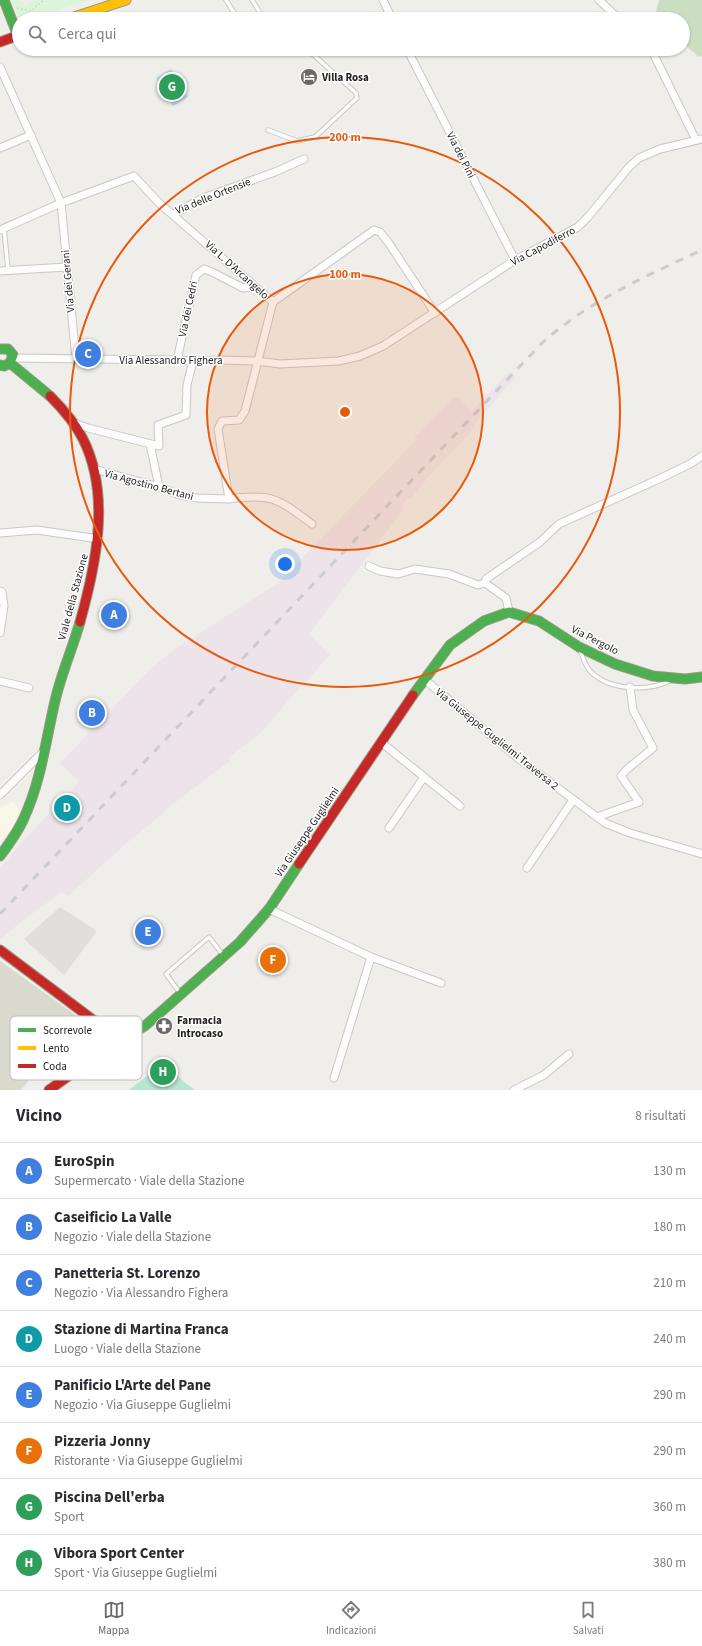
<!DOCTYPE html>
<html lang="it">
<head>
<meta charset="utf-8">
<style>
  :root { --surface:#fff; --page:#f7f7f7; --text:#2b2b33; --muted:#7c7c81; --line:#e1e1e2; --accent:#6a6968 }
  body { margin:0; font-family:"Source Sans 3",sans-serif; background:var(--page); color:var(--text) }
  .you { position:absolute; left:285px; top:564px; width:14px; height:14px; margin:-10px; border:3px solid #fff; border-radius:50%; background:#1a73e8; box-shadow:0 0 0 6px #1a73e833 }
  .badge { display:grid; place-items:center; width:26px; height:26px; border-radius:50%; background:var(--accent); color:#fff; font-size:13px; font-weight:700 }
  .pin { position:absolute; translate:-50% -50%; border:2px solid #fff; box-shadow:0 1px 4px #0006 }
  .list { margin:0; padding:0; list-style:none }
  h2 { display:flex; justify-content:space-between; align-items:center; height:52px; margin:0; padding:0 16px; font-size:17px }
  h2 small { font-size:13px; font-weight:400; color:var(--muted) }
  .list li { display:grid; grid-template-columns:26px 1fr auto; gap:12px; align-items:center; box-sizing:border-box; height:56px; padding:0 16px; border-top:1px solid var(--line) }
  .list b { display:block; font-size:15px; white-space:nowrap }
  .list p { margin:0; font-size:13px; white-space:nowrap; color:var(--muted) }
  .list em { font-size:13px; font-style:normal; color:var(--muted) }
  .icon { flex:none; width:22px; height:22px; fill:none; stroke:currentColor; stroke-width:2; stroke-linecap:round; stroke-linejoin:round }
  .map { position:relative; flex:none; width:702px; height:1090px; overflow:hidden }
  .search { position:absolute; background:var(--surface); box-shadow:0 1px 3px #0004; left:12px; right:12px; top:12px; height:44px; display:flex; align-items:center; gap:10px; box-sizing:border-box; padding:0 14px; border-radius:22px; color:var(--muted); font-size:15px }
  .sheet { height:500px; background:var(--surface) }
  nav { display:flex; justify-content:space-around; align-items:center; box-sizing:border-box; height:56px; border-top:1px solid var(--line); background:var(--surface); font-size:11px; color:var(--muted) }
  nav a { display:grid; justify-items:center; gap:2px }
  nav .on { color:var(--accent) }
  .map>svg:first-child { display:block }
</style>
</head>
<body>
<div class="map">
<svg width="702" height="1090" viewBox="0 0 702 1090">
  <rect width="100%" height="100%" fill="#f0eeeb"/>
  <!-- industrial -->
  <path fill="#ede4e9" d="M509 371 516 377 476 422 470 433 430 475 412 497 406 499 403 504 404 509 309 634 330 655 290 699 261 733 228 758 230 761 165 810 166 811 128 842 68 896 62 892 22 921 0 940V868L22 842 79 782 60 763 150 669 172 651 278 583 417 439 414 437 454 397H458L472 411Z"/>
  <!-- education -->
  <path fill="#f8f7e8" d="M13 802 20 810 12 829 0 841V808Z"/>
  <!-- construction -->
  <path fill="#d9d9cd" d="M0 961 81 1019 85 1028 84 1037 79 1043 47 1069 37 1070 21 1090H0Z"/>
  <!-- forest -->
  <path fill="#cbdec1" d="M659 0H702V56L699 57 683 43V19H654Z"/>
  <!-- park -->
  <path fill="#daf5da" d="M11 0H19L26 6 34 0H90L30 19H19Z"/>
  <!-- pitch -->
  <path fill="#b7e6d2" d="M165 1062 184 1082 195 1090H129Z"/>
  <!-- parking -->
  <path fill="#e0dfde" d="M60 907 97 931 64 975 24 939Z"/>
  <!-- water -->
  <path fill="#bfdbe3" d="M171 69 188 97 173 106 156 78Z"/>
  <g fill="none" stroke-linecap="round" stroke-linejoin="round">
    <!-- lane casing -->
    <g stroke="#c9c8c7" stroke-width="5.5">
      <g id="lane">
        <path d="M226 0 238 19"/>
        <path d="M252 0 264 19"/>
        <path d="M268 130 297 141 315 137 357 98 356 93 307 49"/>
        <path d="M4 228 8 270"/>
        <path d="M580 650C583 658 585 666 591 672 609 690 647 692 669 681"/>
        <path d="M180 993 166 974 209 937 223 955"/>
      </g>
    </g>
    <!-- street casing -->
    <g stroke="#c9c8c7" stroke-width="9">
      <g id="street">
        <path d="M383 0 392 19"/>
        <path d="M599 0 619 19"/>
        <path d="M407 49 515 260"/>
        <path d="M651 49 696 140"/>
        <path d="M0 67 61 203 76 359"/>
        <path d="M0 148 31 135"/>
        <path d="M174 214 203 198 275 172 304 159"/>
        <path d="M0 230 61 203 134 176 159 203 273 302"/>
        <path d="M0 271 67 267"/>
        <path d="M273 302 374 230 380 232 388 242 435 313"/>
        <path d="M13 358 177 360 193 361 221 360 257 361 280 364 339 361 360 356 383 346 515 260 578 227 588 217 629 167 639 158 660 149 702 139"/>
        <path d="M177 360 196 275 204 269 212 272 243 288 254 286"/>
        <path d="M74 423 88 428 159 446 158 425 186 415 187 385 193 361"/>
        <path d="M150 444 159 487"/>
        <path d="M94 469 159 487 180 495 197 498 229 499 218 429 222 421 239 420 245 411 273 302"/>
        <path d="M229 499C273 493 278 499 312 524"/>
        <path d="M0 533 37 530 99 539"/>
        <path d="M369 566 380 571 398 574 415 569 449 574 478 585 485 583"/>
        <path d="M0 591 2 592 4 606 0 633"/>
        <path d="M509 612 506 598 485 583 486 579 540 542 559 524 659 479 690 464 702 456"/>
        <path d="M424 679 519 759 605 823 630 833 702 854"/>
        <path d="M0 681 29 688"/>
        <path d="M382 743 460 806"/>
        <path d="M0 795 44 751"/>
        <path d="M597 817 639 802 621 776 626 770 653 748 633 710 630 687"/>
        <path d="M389 828 424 777"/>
        <path d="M527 868 573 800"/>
        <path d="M269 909 371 957 441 983"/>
        <path d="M334 1078 371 957"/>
        <path d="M514 1090 544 1075 569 1054"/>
      </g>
    </g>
    <!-- fast casing -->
    <g stroke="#999a82" stroke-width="11">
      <g id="fast">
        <path d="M4 0 18 36"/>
        <path d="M0 349H8L13 355 10 363 4 366 0 365"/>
        <path d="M10 363 50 396"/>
        <path d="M413 695 450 645 484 621 509 612 539 621 579 647 615 664 653 676 685 679 702 677"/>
        <path d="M0 856C9 844 18 832 24 818 42 779 46 737 56 697 62 672 73 647 80 622"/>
        <path d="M122 1044 127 1037 146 1025 240 942 269 909 299 864"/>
      </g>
    </g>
    <!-- slow casing -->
    <g stroke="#999a82" stroke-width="11">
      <g id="slow">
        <path d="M68 19 126 0"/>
        <circle cx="114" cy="1044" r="7"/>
      </g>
    </g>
    <!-- jam casing -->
    <g stroke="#999a82" stroke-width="11">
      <g id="jam">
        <path d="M0 42 19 35"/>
        <path d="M50 396C63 409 75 423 83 439 111 495 96 565 80 622"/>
        <path d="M299 864 413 695"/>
        <path d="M0 950 100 1025 113 1037"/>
        <path d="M49 1090 98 1055 107 1046"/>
      </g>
    </g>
    <!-- path -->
    <path stroke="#dccecd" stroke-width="1.5" stroke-dasharray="2 2" stroke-linecap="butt" d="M17 8 31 11 44 0"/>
    <!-- lane -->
    <use href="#lane" stroke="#fdfcfc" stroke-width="3.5"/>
    <!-- street -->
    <use href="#street" stroke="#fdfcfc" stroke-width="7"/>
    <!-- fast -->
    <use href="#fast" stroke="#4caf50" stroke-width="9"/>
    <!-- slow -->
    <use href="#slow" stroke="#ffc107" stroke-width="9"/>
    <!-- jam -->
    <use href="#jam" stroke="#c62828" stroke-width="9"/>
    <!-- rail -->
    <path stroke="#ccc" stroke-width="3" stroke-dasharray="8 8" stroke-linecap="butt" d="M0 914 542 343C589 301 646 276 702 250"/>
  </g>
  <!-- distance rings -->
  <circle cx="345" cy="412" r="138" fill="#e8590c" fill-opacity=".12"/>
  <g fill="none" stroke="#e8590c" stroke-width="2">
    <circle cx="345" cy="412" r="138"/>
    <circle cx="345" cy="412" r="275"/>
  </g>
  <!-- icons -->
  <defs>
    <g id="hotel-disc" transform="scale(0.9)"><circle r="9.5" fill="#6a6968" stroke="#fff"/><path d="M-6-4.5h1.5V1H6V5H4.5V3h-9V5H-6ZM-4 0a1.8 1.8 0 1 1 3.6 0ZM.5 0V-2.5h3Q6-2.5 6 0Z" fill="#fff"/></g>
    <g id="pharmacy-disc" transform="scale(0.9)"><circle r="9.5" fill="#6a6968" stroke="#fff"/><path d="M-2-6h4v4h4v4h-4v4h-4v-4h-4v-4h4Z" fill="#fff"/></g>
  </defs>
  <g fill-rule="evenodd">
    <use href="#hotel-disc" x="309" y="77"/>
    <use href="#pharmacy-disc" x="164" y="1026"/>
  </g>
  <g text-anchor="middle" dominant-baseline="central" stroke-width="3" stroke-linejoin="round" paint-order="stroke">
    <!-- poi labels -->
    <g font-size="11" font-weight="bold" fill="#222" stroke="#fff" text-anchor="start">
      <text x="322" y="77">Villa Rosa</text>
      <text x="177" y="1020">Farmacia<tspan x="177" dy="13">Introcaso</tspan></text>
    </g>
    <!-- street labels -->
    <g font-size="11" fill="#222" stroke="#fff">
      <text transform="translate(461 155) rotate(63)">Via dei Pini</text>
      <text transform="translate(213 196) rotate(-22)">Via delle Ortensie</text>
      <text transform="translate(543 246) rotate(-28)">Via Capodiferro</text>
      <text transform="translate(237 270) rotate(42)">Via L. D'Arcangelo</text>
      <text transform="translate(68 281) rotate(-95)">Via dei Gerani</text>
      <text transform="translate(188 309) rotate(-78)">Via dei Cedri</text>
      <text x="171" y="360">Via Alessandro Fighera</text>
      <text transform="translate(149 485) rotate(15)">Via Agostino Bertani</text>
      <text transform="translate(73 597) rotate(-75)">Viale della Stazione</text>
      <text transform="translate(595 640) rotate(27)">Via Pergolo</text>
      <text transform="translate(497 739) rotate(39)">Via Giuseppe Guglielmi Traversa 2</text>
      <text transform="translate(307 832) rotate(-56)">Via Giuseppe Guglielmi</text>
    </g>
  </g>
  <!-- legend -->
  <rect x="10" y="1016" width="132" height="64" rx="6" fill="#fff" stroke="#bdbdbd" stroke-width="1"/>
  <rect x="18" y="1028" width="18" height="4" fill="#4caf50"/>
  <rect x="18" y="1046" width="18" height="4" fill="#ffc107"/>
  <rect x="18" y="1064" width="18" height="4" fill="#c62828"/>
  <g font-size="11" fill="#222">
    <text x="43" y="1034">Scorrevole</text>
    <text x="43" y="1052">Lento</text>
    <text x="43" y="1070">Coda</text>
  </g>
  <circle cx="345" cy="412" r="6" fill="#e8590c" stroke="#fff" stroke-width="2"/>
  <g font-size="12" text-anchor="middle" font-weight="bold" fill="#e8590c" stroke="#fff" stroke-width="3" stroke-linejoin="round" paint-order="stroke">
    <text x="345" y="141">200 m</text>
    <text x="345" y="278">100 m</text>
  </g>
</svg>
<div class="you"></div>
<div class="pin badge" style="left:114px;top:615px;background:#3f7fe0">A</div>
<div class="pin badge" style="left:92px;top:713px;background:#3f7fe0">B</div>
<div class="pin badge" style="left:88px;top:354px;background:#3f7fe0">C</div>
<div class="pin badge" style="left:67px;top:808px;background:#0f9aa8">D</div>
<div class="pin badge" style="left:148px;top:932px;background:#3f7fe0">E</div>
<div class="pin badge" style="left:273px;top:960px;background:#e8710a">F</div>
<div class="pin badge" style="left:172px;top:87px;background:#2e9e5b">G</div>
<div class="pin badge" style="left:163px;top:1072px;background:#2e9e5b">H</div>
<div class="search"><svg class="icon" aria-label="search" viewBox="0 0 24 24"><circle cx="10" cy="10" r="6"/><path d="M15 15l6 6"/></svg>Cerca qui</div>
</div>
<section class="sheet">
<h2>Vicino<small>8 risultati</small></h2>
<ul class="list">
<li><span class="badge" style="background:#3f7fe0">A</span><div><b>EuroSpin</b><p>Supermercato · Viale della Stazione</p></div><em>130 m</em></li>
<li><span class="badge" style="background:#3f7fe0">B</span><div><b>Caseificio La Valle</b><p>Negozio · Viale della Stazione</p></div><em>180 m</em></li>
<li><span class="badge" style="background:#3f7fe0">C</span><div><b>Panetteria St. Lorenzo</b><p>Negozio · Via Alessandro Fighera</p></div><em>210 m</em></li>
<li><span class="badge" style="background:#0f9aa8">D</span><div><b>Stazione di Martina Franca</b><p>Luogo · Viale della Stazione</p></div><em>240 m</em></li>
<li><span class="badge" style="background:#3f7fe0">E</span><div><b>Panificio L'Arte del Pane</b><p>Negozio · Via Giuseppe Guglielmi</p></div><em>290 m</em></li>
<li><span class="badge" style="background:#e8710a">F</span><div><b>Pizzeria Jonny</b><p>Ristorante · Via Giuseppe Guglielmi</p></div><em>290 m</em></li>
<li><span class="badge" style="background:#2e9e5b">G</span><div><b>Piscina Dell'erba</b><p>Sport</p></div><em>360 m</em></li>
<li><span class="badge" style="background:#2e9e5b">H</span><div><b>Vibora Sport Center</b><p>Sport · Via Giuseppe Guglielmi</p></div><em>380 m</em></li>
</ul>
</section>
<nav>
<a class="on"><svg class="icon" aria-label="map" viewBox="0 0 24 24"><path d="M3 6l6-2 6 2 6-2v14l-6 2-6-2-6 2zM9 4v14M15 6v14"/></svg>Mappa</a>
<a><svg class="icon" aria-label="directions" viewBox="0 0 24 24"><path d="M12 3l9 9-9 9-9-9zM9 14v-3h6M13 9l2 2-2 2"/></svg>Indicazioni</a>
<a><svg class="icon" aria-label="saved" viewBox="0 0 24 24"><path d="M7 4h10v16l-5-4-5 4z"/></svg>Salvati</a>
</nav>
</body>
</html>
